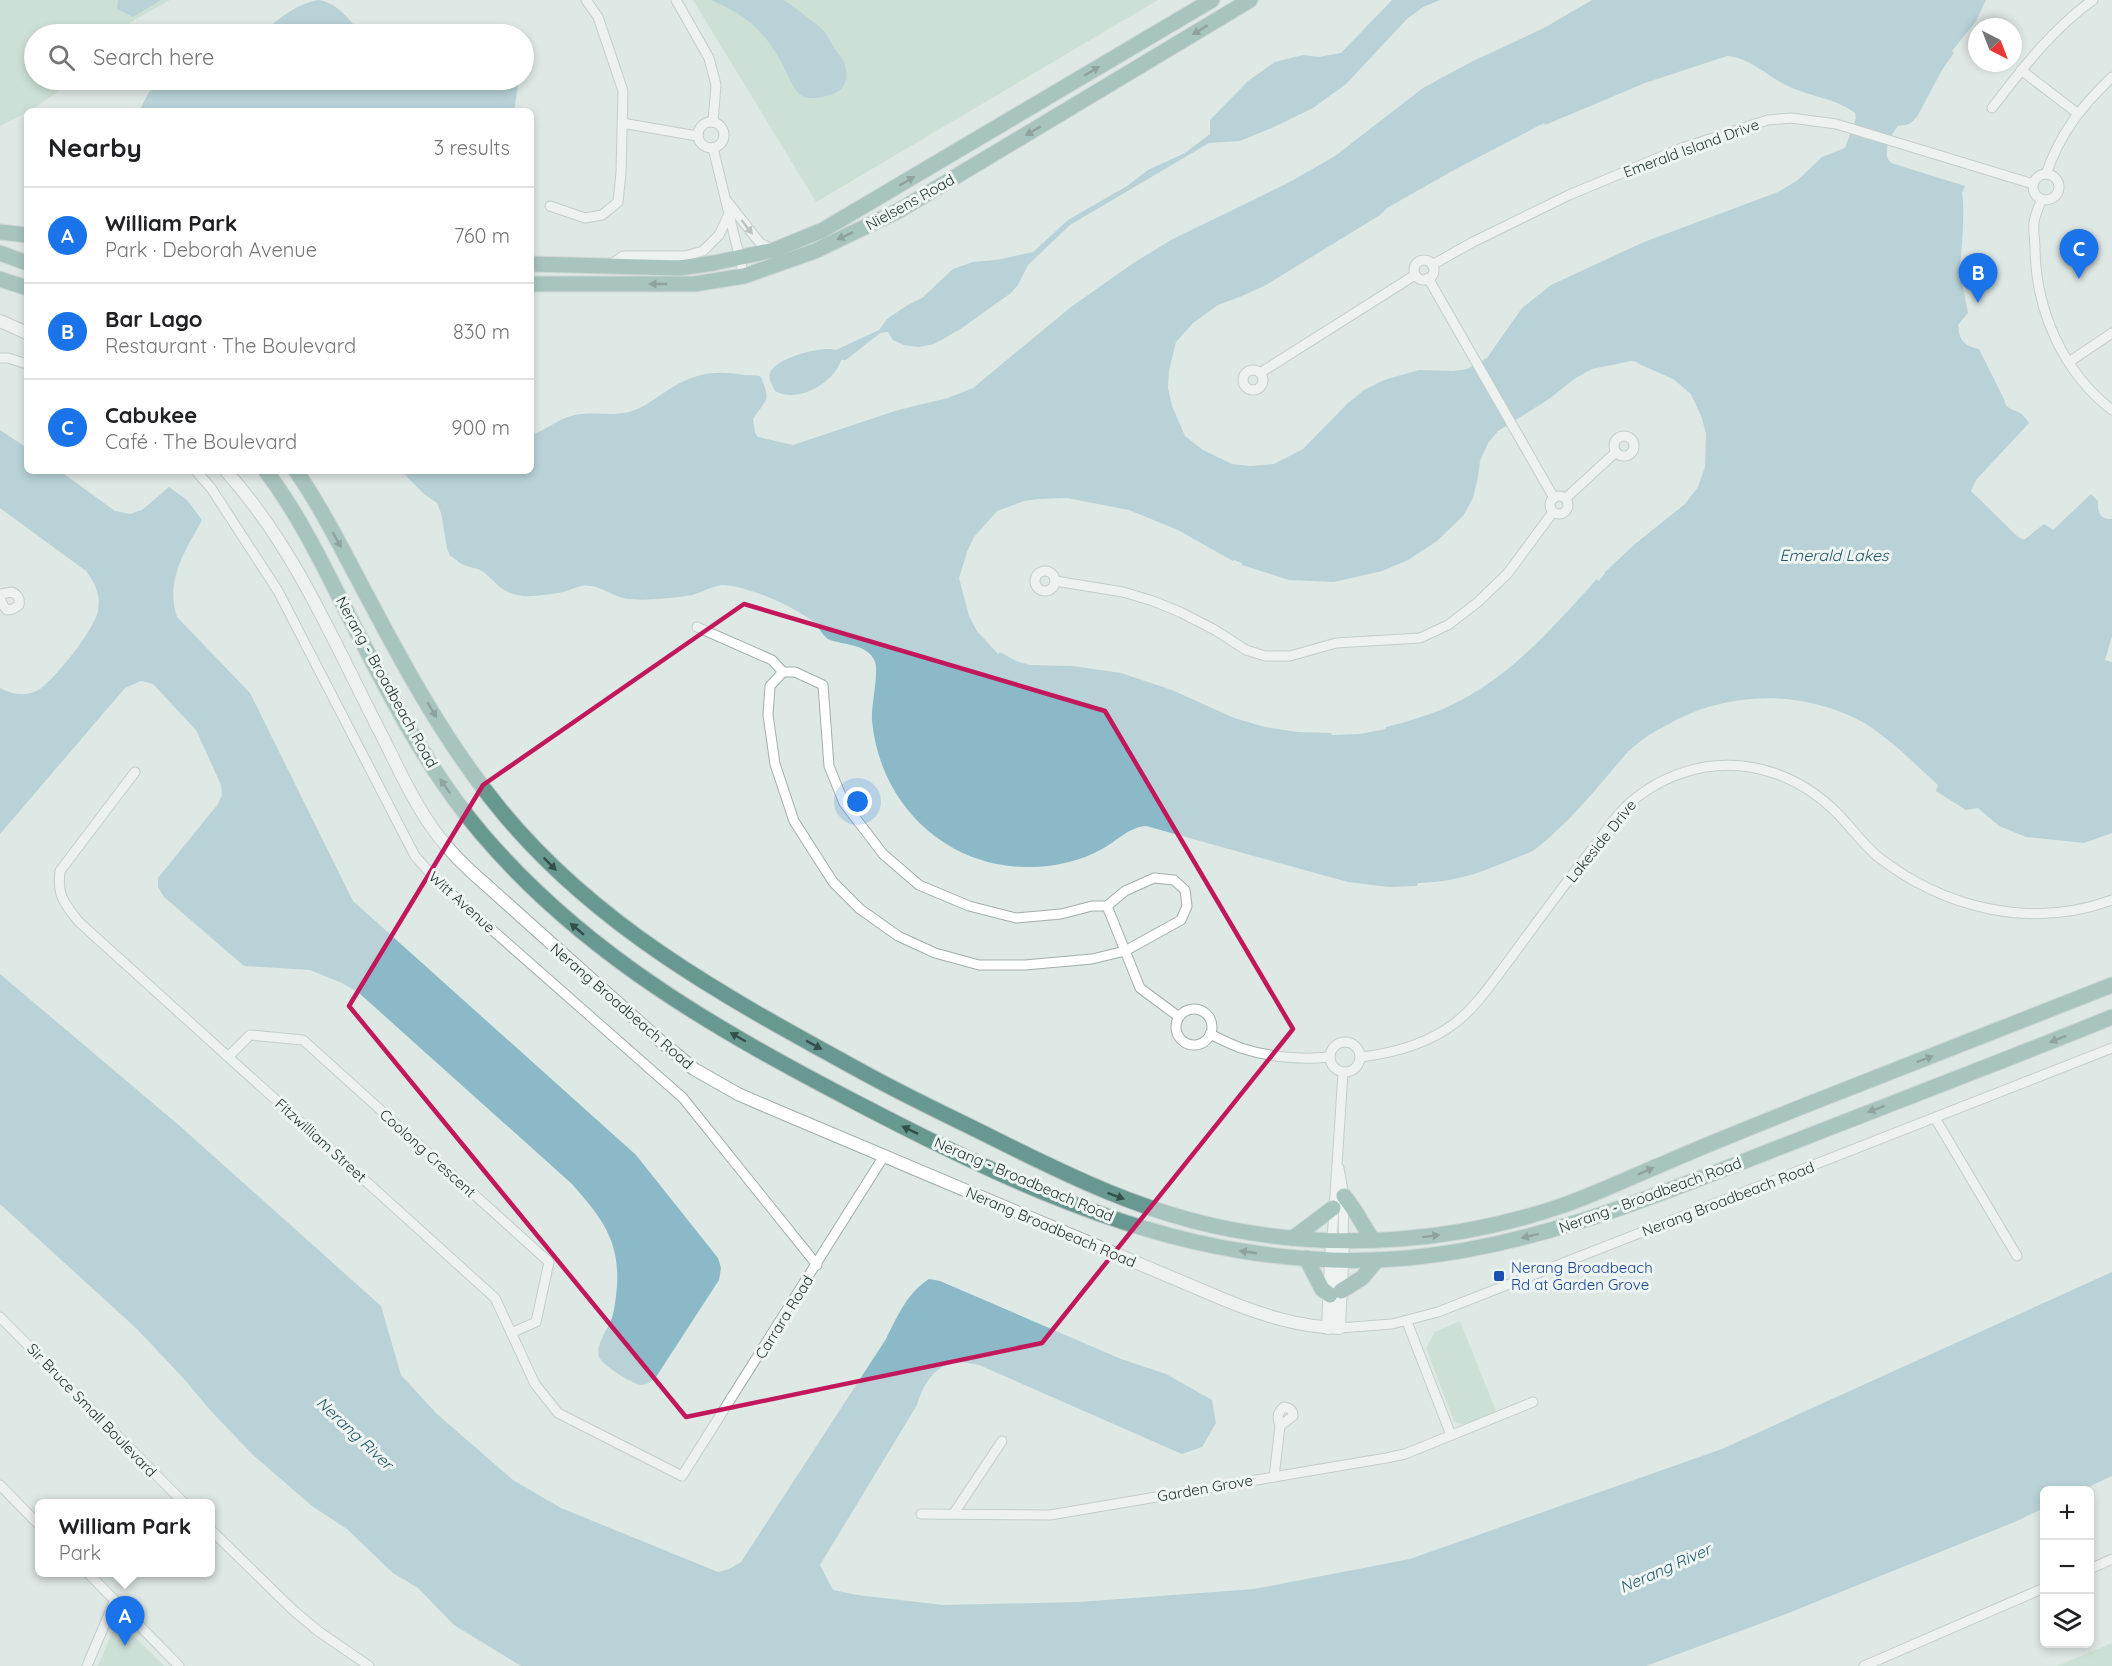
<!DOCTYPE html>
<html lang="en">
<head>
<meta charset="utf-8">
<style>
  :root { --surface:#fff; --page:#f2f2f2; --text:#202124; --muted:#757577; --line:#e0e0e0; --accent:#1a73e8 }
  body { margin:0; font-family:Quicksand,sans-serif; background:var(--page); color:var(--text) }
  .controls { position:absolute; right:18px; bottom:18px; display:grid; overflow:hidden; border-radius:9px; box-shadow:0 3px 9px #0003 }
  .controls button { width:54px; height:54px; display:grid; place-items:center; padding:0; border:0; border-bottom:2px solid var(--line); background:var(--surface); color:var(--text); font:30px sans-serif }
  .compass { position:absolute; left:1968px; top:18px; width:54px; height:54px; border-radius:50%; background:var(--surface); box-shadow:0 3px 9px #0003; rotate:138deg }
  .you { position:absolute; left:858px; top:802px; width:21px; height:21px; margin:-15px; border:4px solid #fff; border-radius:50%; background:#1a73e8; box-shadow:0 0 0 9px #1a73e833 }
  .badge { display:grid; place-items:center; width:39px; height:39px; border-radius:50%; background:var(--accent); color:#fff; font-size:20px; font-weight:700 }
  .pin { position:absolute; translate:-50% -50px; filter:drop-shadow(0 2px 3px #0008) }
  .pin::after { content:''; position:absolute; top:32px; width:21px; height:18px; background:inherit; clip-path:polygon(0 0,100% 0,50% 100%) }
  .popup { position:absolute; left:35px; top:1499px; width:180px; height:78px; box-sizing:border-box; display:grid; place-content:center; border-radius:9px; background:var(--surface); filter:drop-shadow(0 2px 4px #0005); font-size:20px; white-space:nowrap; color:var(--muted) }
  .popup b { font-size:22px; color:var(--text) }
  .popup::after { content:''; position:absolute; left:50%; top:100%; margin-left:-12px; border:12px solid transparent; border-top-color:var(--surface) }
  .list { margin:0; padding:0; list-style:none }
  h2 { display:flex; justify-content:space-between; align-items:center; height:78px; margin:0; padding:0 24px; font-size:26px }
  h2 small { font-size:20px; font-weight:400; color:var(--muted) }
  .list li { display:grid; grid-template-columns:39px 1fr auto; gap:18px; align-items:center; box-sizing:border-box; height:96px; padding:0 24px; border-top:2px solid var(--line) }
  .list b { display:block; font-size:22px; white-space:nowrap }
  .list p { margin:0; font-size:20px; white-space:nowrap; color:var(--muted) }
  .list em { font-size:20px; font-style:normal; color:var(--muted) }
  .icon { flex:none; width:33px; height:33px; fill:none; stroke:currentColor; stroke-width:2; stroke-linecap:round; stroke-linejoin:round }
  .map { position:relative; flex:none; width:2112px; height:1666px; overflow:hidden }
  .search { position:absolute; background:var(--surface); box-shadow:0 3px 9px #0003; left:24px; top:24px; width:510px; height:66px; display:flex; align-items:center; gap:15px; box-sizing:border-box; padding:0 21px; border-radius:33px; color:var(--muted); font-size:22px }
  .panel { position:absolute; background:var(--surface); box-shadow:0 3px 9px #0003; left:24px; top:108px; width:510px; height:366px; border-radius:9px }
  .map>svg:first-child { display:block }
</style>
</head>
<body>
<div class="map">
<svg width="2112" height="1666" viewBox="0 0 2112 1666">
  <rect width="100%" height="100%" fill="#dee8e4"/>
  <!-- green -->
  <g fill="#b9d7c4">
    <path d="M0 0H170L129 23 125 34H34V80H75L31 110 0 126Z"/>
    <path d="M693 0H1158L816 202Z"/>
    <path d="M1460 1321 1496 1411C1485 1416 1466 1430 1454 1421L1426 1348 1435 1332Z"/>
    <path d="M115 1626 125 1627 164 1666H98Z"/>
    <path d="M2112 1643V1666H2057Z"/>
  </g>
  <!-- water -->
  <g fill="#8bb9c8" fill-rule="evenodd">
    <path d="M118 0H161L133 17 117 9Z"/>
    <path d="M318 0C337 2 350 20 361 34H261C277 20 296 4 318 0Z"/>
    <path d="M711 0C719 0 775 0 783 0 787 1 819 26 823 30 830 38 833 48 840 56 848 65 850 86 837 92 830 96 809 101 802 96 792 89 787 72 781 62 764 30 744 14 711 0Z"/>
    <path d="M1392 0H1440L1423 7 1407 19 1346 84 1313 108 1274 127 1240 141 1209 143 1070 225 1028 265 1018 285 1011 293 959 330 934 344 919 347 904 345 893 340 888 332 880 333 846 360H841C834 383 798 404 775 391 772 385 768 379 770 373 775 358 823 345 836 350L879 330 887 319 906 306 922 298 953 269 973 262 996 260 1033 252 1068 220 1127 186 1148 170 1185 153 1210 134V120L1248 81 1275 62 1303 55 1319 57 1341 53Z"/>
    <path d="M1592 0H1986L1976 21 1952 51 1954 53 1942 70 1918 115C1912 124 1908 125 1898 126 1890 135 1881 154 1891 163L1965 186 1962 193C1965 203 1962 264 1958 274L1962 283 1968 313 1958 325C1959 340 1964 346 1979 349L2004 399C2006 409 2010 408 2018 412 2023 414 2026 419 2029 423L1976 480 1971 491 2017 536 2024 540 2044 524 2053 530 2091 494 2098 501C2097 511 2100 520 2112 519V636L2105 660 2112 662V833L2084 843 2026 837 1999 826 1978 808 1966 810 1936 791 1938 785C1917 766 1885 734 1861 721 1798 689 1725 691 1665 726 1651 733 1636 743 1625 755 1601 783 1579 811 1551 836 1544 842 1535 851 1526 854 1504 862 1478 875 1454 879 1442 882 1430 882 1418 883L1417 886 1389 887 1348 882 1146 826C1129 827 1117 841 1102 849 1079 862 1050 868 1024 867 942 865 879 801 872 720 871 705 879 673 875 662 868 643 844 646 828 639 822 635 819 627 814 622 806 616 795 610 786 605 771 597 738 585 722 585 711 586 701 593 692 595 674 598 646 601 628 599 611 597 599 583 581 586 575 587 569 591 563 592 551 594 535 597 523 596 504 594 498 585 485 573 478 567 467 568 460 563 456 560 455 558 450 556L447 548 441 513 437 503 424 494 401 471H531V435C545 431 555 421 568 417 588 409 612 418 632 411 650 405 664 391 680 383 703 372 719 371 743 375 749 376 755 374 761 377 771 403 767 397 753 419L755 433 758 437 793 445 898 410 948 398 973 388 1071 307 1132 264 1171 240 1288 183 1335 156 1423 88 1471 62 1544 28ZM1727 56C1750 57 1769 78 1790 87 1812 97 1835 98 1855 113L1856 118 1845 148 1822 157 1798 180 1778 192 1644 242 1551 285 1522 308 1487 358 1467 369 1453 371 1419 370 1384 380 1364 390 1347 404 1303 449 1274 464 1250 466 1232 464 1203 450 1185 436 1172 406 1168 388 1169 371 1176 342 1193 323 1218 305 1242 296 1266 285 1380 215 1387 208 1454 170 1544 123 1545 125 1645 83ZM1631 361 1637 362V363L1673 379 1691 394 1702 418 1706 434 1705 467 1698 487 1685 504 1635 544 1605 572V573L1599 581 1597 579C1548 633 1500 689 1430 714 1416 719 1401 723 1386 727V729L1360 734 1332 735 1331 733 1297 732 1265 727 1234 718 1172 690 1121 673 1072 666 1030 665 1016 661 1000 652 998 654 977 631 969 616 959 578 967 552 974 537 997 511 1024 501 1039 499 1067 498 1129 510 1178 530 1233 561 1234 560 1242 563V565L1289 580 1334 582 1382 571 1408 560 1437 541 1463 516 1473 498 1478 477 1480 461 1488 443 1498 431 1549 399 1574 379 1592 369Z"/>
    <path d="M164 80H519L514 111H139L149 92Z"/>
    <path d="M0 430 27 448V471H60L115 511 130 514 142 510 169 487 187 500 202 520C185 551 165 580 177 617L250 693 353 901 636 1155 718 1258 721 1268 719 1280 656 1377C651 1381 648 1385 641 1385 632 1384 602 1365 599 1357 595 1345 608 1329 612 1318 615 1308 616 1296 617 1286 620 1240 601 1217 572 1184L359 993 342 983 310 970 244 966 164 897 158 887V878L218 804 222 795 221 785 196 730 153 684 141 681 125 688 0 834V688C12 695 27 697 40 689 55 679 96 628 98 610 101 595 95 583 86 571L0 508Z"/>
    <path d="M0 974 181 1127 381 1306 401 1375 437 1414 513 1480 561 1508 718 1572 729 1569 741 1562 886 1339C897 1317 907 1293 929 1279L940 1281 1121 1359 1166 1374 1212 1400 1216 1423 1202 1447 1182 1454 979 1365C973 1364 965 1362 959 1362 935 1363 923 1385 917 1405L820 1565 833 1590 857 1595 943 1605 1079 1602 1254 1589 1410 1559 1722 1449 2112 1272V1476L2082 1490H2044V1508L2017 1521 1786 1614 1646 1666H521L454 1625 418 1588 393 1573 347 1529 312 1506 252 1454 211 1411 184 1379 137 1329 0 1204Z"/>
  </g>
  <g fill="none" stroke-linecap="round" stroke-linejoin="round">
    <!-- minor casing -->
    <g stroke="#a2afab" stroke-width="11">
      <g id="minor">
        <path d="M676 0 709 58 716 85 713 122"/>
        <path d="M2021 70 2077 113"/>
        <path d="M1992 108C2022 69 2053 28 2093 0"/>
        <circle cx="711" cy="135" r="13"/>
        <path d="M622 123 697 136"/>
        <path d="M713 148 744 276"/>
        <circle cx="2046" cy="187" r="13"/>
        <path d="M2046 174C2061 132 2080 108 2112 77"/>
        <path d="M2041 200C2039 207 2035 215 2034 222 2033 230 2035 241 2035 249 2036 311 2063 372 2112 410"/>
        <path d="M727 201 760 243 774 250"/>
        <path d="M550 206 585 218 602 215 618 202 621 173 623 91 598 17 586 0"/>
        <circle cx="1424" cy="270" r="10"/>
        <path d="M610 265 623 256H685L703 251 719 235 728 216"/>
        <path d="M1432 265 1473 242 1569 195 1682 148 1768 120 1791 118 1836 124 2033 184"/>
        <path d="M1428 278 1554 498"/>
        <path d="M0 358H8L27 364"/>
        <path d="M2069 362 2112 333"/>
        <circle cx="1253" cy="380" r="10"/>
        <path d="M1260 373 1415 275"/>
        <circle cx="1624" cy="446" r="10"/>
        <path d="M196 471 211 488 278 591 415 856 439 883 683 1098 817 1265"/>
        <circle cx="1559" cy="505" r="9"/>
        <path d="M1566 498 1616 452"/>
        <circle cx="1045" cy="581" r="10"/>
        <path d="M1055 581 1123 592 1153 601 1180 612 1215 630 1246 650 1265 656H1290L1336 643 1420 638 1448 625 1478 602 1508 573 1553 512"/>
        <path d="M12 592C18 595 20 598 19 605L13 609 7 610C2 605 0 601 1 594Z"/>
        <path d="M697 627 772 660 783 672"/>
        <path d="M783 672H795L823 685 829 766 844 803 883 854 919 885 969 906 1016 918 1061 914 1092 906H1107L1125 891 1154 878 1174 880 1185 890 1187 906 1181 920 1125 951 1092 959 1025 965H979L935 953 898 936 860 909 833 882 794 821 775 764 768 715 770 686Z"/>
        <path d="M135 772 60 871C57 896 64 903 79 922L495 1298 535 1384 558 1413 682 1476 884 1156"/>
        <path d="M1107 906 1140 988 1179 1017"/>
        <circle cx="1194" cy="1027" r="18"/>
        <path d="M1210 1034C1220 1039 1230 1044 1241 1048 1268 1057 1301 1060 1329 1057"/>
        <circle cx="1345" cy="1057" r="15"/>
        <path d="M229 1056 250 1035 303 1040 549 1262 536 1322 511 1333"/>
        <path d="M1361 1057C1394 1053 1428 1044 1455 1023 1476 1007 1491 984 1507 963 1535 925 1563 886 1593 848 1605 833 1616 814 1631 802 1652 784 1678 772 1705 767 1754 759 1802 778 1836 812 1850 826 1862 843 1877 856 1943 908 2031 930 2112 900"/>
        <path d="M1935 1118 2017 1256"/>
        <path d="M1339 1168 1344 1196 1343 1241"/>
        <path d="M1332 1240 1343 1073"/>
        <path d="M0 1317 185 1504"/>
        <path d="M1407 1322 1451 1435"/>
        <path d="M1339 1328 1392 1324 1438 1312 2112 1048"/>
        <path d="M1274 1477 1280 1426C1277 1417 1277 1413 1284 1407 1290 1408 1293 1410 1293 1416L1280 1426"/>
        <path d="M0 1485 39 1525"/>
        <path d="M954 1513 1002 1441"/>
        <path d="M921 1514 1050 1515 1386 1458 1405 1454 1533 1402"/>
        <path d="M210 1529 293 1610 318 1631 369 1666"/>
        <path d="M2090 1569 2112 1559"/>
        <path d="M87 1572 179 1666"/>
        <path d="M87 1666 115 1600"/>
        <path d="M1864 1666 2044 1588"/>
      </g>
    </g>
    <!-- tertiary casing -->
    <g stroke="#a2afab" stroke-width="14">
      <g id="tertiary">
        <path d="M0 321 27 333"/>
        <path d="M226 471C294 547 331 636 377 726 394 758 408 793 429 823 444 846 463 865 484 883L658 1039 694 1069 738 1094 768 1107 1225 1300C1262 1315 1299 1327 1339 1328L1343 1241"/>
        <path d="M1328 1328 1332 1240"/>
      </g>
    </g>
    <!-- primary casing -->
    <g stroke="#bcc3c2" stroke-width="17">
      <g id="primary">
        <path d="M0 232 27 235"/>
        <path d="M0 253 27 263"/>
        <path d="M531 264 680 268 714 263 774 250 823 230 1212 0"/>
        <path d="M0 279 27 288"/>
        <path d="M531 284H694L744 276 815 251 900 210 1250 0"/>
        <path d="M266 471C302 519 327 573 354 626 391 698 429 772 482 834 586 956 719 1031 859 1104 978 1166 1108 1230 1242 1251 1297 1260 1353 1263 1408 1258 1546 1245 1674 1188 1801 1139 1905 1098 2009 1059 2112 1017"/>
        <path d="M296 471C323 510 344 553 366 594 405 668 446 743 499 808 598 930 733 1001 868 1075 910 1098 953 1118 995 1139 1071 1177 1145 1213 1229 1229 1340 1251 1457 1242 1564 1205 1598 1193 1631 1177 1665 1163 1708 1144 1752 1127 1796 1109 1901 1067 2007 1027 2112 985"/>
        <path d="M1344 1196C1356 1210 1363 1226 1373 1240"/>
        <path d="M1293 1238 1333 1208"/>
        <path d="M1306 1258 1322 1289 1330 1295"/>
        <path d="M1341 1291 1362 1278 1377 1260"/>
      </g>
    </g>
    <!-- minor -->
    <use href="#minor" stroke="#fff" stroke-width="9"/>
    <!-- tertiary -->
    <use href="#tertiary" stroke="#fff" stroke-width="12"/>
    <!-- primary -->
    <use href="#primary" stroke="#679991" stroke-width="15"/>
  </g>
  <!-- one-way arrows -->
  <defs><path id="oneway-solid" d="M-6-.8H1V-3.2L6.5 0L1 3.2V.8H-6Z" transform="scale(1.5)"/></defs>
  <g fill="#324f4a">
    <use href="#oneway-solid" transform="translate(1200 30) rotate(149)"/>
    <use href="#oneway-solid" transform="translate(1092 71) rotate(-31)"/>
    <use href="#oneway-solid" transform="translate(1033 131) rotate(149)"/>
    <use href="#oneway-solid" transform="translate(907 181) rotate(-31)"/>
    <use href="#oneway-solid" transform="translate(845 236) rotate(155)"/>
    <use href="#oneway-solid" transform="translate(658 284) rotate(180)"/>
    <use href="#oneway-solid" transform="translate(337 540) rotate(61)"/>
    <use href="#oneway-solid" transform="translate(432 710) rotate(59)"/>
    <use href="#oneway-solid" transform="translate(445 786) rotate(-125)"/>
    <use href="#oneway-solid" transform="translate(550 864) rotate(45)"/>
    <use href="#oneway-solid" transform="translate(577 929) rotate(-140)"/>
    <use href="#oneway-solid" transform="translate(738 1037) rotate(-150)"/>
    <use href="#oneway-solid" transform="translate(2058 1039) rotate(158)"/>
    <use href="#oneway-solid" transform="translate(814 1045) rotate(29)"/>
    <use href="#oneway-solid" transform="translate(1925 1059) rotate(-21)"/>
    <use href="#oneway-solid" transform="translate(1876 1109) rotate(159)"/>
    <use href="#oneway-solid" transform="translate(910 1130) rotate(-154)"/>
    <use href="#oneway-solid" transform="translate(1646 1171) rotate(-24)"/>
    <use href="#oneway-solid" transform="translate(1116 1196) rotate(21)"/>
    <use href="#oneway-solid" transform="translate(1431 1236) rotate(-7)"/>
    <use href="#oneway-solid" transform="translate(1530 1236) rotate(166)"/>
    <use href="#oneway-solid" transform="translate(1248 1252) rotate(-172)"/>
  </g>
  <use fill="#909a98" href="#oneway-solid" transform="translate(747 227) rotate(52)"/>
  <!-- marked area -->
  <path d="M0 0H2112V1666H0ZM744 604 1105 711 1293 1029 1042 1343 686 1417 349 1006 483 785Z" fill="#dee8e4" fill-opacity=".55" fill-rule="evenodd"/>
  <path fill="none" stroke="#c2185b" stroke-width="4.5" stroke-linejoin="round" d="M744 604 1105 711 1293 1029 1042 1343 686 1417 349 1006 483 785Z"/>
  <!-- markers -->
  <rect fill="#1a4fb4" stroke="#eef5f2" stroke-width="2" x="1493" y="1270" width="12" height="12" rx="3"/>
  <g text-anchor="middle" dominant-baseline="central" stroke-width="6" stroke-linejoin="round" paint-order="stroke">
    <!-- street labels -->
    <g font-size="15" fill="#213632" stroke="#eef5f2">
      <text transform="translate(1691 148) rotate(-20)">Emerald Island Drive</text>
      <text transform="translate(910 202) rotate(-29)">Nielsens Road</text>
      <text transform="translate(387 682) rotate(61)">Nerang - Broadbeach Road</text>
      <text transform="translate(1601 841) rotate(-51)">Lakeside Drive</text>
      <text transform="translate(462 902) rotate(42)">Witt Avenue</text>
      <text transform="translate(622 1006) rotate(41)">Nerang Broadbeach Road</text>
      <text transform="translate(321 1140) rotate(42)">Fitzwilliam Street</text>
      <text transform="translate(428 1153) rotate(42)">Coolong Crescent</text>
      <text transform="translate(1024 1179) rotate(23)">Nerang - Broadbeach Road</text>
      <text transform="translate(1650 1195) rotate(-20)">Nerang - Broadbeach Road</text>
      <text transform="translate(1728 1199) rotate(-21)">Nerang Broadbeach Road</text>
      <text transform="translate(1051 1227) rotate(23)">Nerang Broadbeach Road</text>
      <text transform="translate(784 1317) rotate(-58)">Carrara Road</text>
      <text transform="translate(92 1410) rotate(46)">Sir Bruce Small Boulevard</text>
      <text transform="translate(1205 1488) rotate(-10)">Garden Grove</text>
    </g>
    <!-- transit labels -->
    <g font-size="15" fill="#164399" stroke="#eef5f2" text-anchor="start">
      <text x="1511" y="1267">Nerang Broadbeach<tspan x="1511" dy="17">Rd at Garden Grove</tspan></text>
    </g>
    <!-- water labels -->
    <g font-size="16" font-style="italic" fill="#22586b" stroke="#eef5f2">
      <text x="1834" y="555">Emerald Lakes</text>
      <text transform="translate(355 1433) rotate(43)">Nerang River</text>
      <text transform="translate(1665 1568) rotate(-24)">Nerang River</text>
    </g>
  </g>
</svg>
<div class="controls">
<button>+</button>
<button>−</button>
<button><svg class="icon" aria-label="layers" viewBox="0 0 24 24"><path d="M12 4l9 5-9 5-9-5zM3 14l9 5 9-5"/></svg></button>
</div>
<svg class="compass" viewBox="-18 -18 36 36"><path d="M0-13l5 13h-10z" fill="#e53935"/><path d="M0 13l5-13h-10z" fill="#757577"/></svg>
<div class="you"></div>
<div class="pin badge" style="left:125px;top:1646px">A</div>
<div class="popup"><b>William Park</b>Park</div>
<div class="pin badge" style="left:1978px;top:303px">B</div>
<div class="pin badge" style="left:2079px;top:279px">C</div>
<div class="search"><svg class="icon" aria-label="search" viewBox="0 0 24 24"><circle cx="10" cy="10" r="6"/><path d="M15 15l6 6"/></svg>Search here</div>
<section class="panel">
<h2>Nearby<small>3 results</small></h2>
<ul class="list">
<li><span class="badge">A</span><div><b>William Park</b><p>Park · Deborah Avenue</p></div><em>760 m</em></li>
<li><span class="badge">B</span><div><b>Bar Lago</b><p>Restaurant · The Boulevard</p></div><em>830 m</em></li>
<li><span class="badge">C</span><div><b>Cabukee</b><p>Café · The Boulevard</p></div><em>900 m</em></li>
</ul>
</section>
</div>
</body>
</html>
